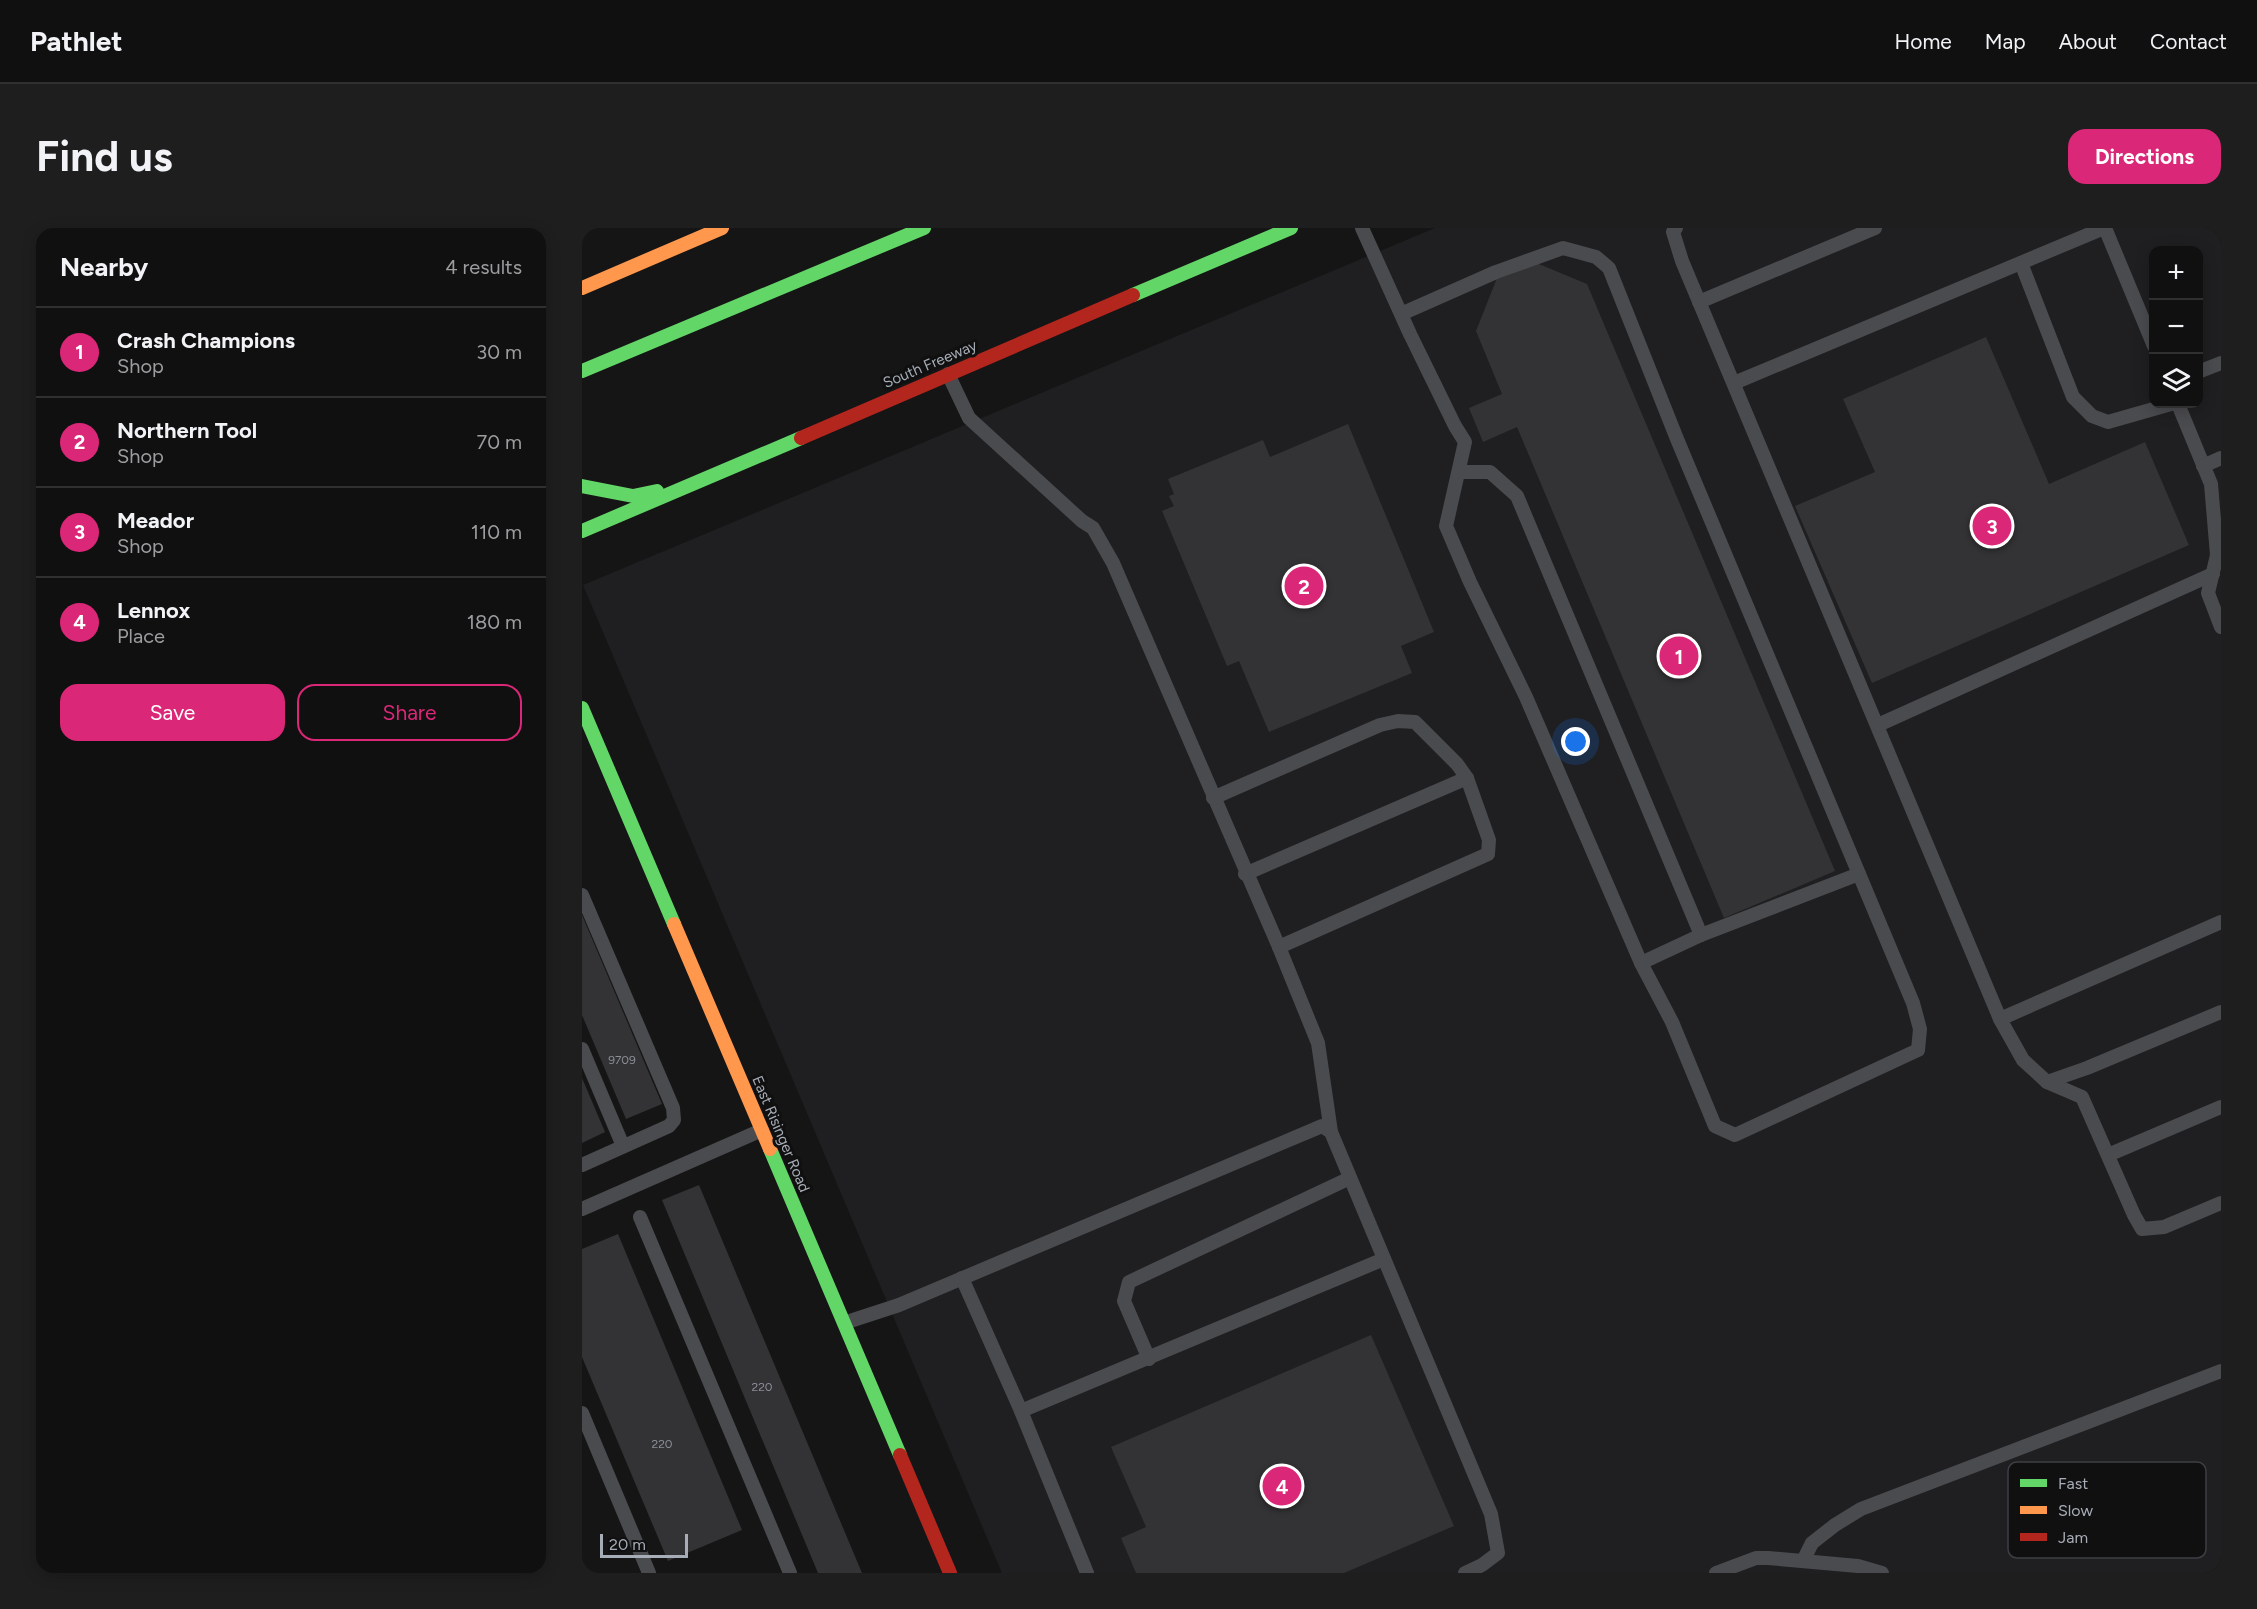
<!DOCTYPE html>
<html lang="en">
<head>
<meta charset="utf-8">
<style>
  :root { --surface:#101010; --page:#1e1e1e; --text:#f1f3f6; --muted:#9c9d9f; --line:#303030; --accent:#db2777 }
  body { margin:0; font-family:Figtree,sans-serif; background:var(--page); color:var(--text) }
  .controls { position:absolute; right:18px; top:18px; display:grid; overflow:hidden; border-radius:12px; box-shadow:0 3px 15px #0003 }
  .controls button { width:54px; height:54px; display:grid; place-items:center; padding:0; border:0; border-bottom:2px solid var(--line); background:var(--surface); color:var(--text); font:30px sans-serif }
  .scale { position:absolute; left:18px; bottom:15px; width:88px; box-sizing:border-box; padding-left:6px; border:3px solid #a7adb6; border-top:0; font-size:16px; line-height:21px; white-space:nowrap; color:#a7adb6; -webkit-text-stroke:4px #101011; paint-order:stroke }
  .you { position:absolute; left:994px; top:514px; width:21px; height:21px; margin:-15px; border:4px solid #fff; border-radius:50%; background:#1a73e8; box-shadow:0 0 0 9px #1a73e833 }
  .badge { display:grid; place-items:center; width:39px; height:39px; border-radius:50%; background:var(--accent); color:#fff; font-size:20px; font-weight:700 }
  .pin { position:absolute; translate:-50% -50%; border:3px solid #fff; box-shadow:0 2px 6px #0006 }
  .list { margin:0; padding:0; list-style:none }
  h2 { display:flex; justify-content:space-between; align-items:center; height:78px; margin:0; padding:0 24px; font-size:26px }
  h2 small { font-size:20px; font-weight:400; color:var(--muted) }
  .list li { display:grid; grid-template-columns:39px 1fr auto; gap:18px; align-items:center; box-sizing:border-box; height:90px; padding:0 24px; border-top:2px solid var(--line) }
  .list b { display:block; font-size:22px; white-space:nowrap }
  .list p { margin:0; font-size:20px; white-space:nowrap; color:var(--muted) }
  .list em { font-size:20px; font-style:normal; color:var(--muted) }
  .actions { display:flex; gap:12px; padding:18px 24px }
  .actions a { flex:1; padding:14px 0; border:2px solid var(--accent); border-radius:18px; text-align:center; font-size:21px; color:var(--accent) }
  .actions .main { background:var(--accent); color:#fff }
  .icon { flex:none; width:33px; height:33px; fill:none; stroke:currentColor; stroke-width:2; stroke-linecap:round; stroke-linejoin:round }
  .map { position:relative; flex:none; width:1639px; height:1345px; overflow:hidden; border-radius:18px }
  header { display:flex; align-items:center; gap:36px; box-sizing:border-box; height:84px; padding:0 30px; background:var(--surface); border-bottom:2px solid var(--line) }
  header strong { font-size:28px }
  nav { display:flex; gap:33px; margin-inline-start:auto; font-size:21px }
  .intro { display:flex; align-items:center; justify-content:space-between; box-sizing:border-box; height:144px; padding:0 36px }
  h1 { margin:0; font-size:42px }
  .button { padding:15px 27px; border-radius:18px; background:var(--accent); color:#fff; font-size:21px; font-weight:700 }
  main { display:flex; gap:36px; padding:0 36px }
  aside { flex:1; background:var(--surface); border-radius:18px; box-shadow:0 3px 15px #0003 }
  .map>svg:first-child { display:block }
</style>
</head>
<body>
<header>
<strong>Pathlet</strong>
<nav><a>Home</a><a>Map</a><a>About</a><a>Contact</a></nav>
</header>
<div class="intro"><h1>Find us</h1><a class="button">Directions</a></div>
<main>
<aside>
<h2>Nearby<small>4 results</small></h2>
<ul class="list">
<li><span class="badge">1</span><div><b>Crash Champions</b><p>Shop</p></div><em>30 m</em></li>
<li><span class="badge">2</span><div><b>Northern Tool</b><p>Shop</p></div><em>70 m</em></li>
<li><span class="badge">3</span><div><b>Meador</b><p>Shop</p></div><em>110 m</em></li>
<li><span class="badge">4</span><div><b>Lennox</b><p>Place</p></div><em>180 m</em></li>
</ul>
<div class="actions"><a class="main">Save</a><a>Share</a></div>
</aside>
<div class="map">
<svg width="1639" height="1345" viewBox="0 0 1639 1345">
  <rect width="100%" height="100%" fill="#151516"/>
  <!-- built -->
  <path fill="#1f1f21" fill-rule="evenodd" d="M853 0H1639V1345H420L1 357ZM1572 22H1616V176H1572Z"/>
  <!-- building -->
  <g fill="#333335">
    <path d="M952 34 1005 56 1253 643 1142 690 935 199 901 214 887 180 920 166 894 103 915 50Z"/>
    <path d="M1404 109 1467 256 1563 214 1607 317 1290 455 1213 278 1293 244 1261 171Z"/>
    <path d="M766 196 852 404 819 418 830 445 687 504 657 433 645 438 580 283 592 278 587 268 592 266 586 251 681 212 688 229Z"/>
    <path d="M0 687 80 876 44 891 0 787Z"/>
    <path d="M0 850 23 904 0 915Z"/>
    <path d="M117 957 280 1345H236L80 972Z"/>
    <path d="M36 1006 160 1302 86 1333 0 1129V1021Z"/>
    <path d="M789 1107 872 1298 762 1345H554L539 1310 564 1299 529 1219Z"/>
  </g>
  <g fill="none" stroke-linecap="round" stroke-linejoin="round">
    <!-- lane -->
    <g stroke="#4a4b4e" stroke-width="14">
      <path d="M780 0 828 106 873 198 883 214 864 298 888 354 944 469 1059 735 1090 794 1133 898 1153 907 1336 822 1338 801 1331 775 1095 211 1027 40 1014 29 981 20 914 44 819 86"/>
      <path d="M1094 0 1091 4 1100 33 1418 791"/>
      <path d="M1523 0 1572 118"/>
      <path d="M1439 35 1491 169 1510 188 1526 194 1589 176"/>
      <path d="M1117 74 1293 0"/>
      <path d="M1616 144 1639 135"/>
      <path d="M366 146 387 190 500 293 511 300 531 335 697 719 736 815 749 904"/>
      <path d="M1152 155 1522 0"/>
      <path d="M1596 176 1629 256 1635 327 1626 365 1639 399"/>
      <path d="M1621 238 1639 230"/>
      <path d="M877 244H908L935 268 1119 707"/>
      <path d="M1296 497 1631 346"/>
      <path d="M631 570 798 497 816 493 833 494 875 536 885 550 907 612 906 626 697 719"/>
      <path d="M663 646 885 550"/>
      <path d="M0 667 91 880 92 892 87 898 0 937"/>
      <path d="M1639 694 1418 791 1441 832 1465 854 1500 869 1552 987 1560 1001 1582 999 1639 975"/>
      <path d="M1059 735 1119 707 1277 646"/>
      <path d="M0 821 41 918"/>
      <path d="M1465 854 1505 840 1639 784"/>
      <path d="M1526 927 1639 879"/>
      <path d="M0 981 180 902"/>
      <path d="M58 989 208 1345"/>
      <path d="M380 1050 439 1183 505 1345"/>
      <path d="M262 1095 317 1077 740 898 749 904 909 1286 916 1325 900 1337 883 1345"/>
      <path d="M567 1131 542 1073 547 1054 768 950"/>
      <path d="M439 1183 802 1031"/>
      <path d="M0 1185 67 1345"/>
      <path d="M1221 1333 1230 1315 1253 1297 1279 1281 1639 1143"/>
      <path d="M1134 1345 1174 1330H1186L1276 1338 1300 1345"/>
    </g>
    <!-- fast -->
    <g stroke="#63d668" stroke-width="14">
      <path d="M551 67 709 0"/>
      <path d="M0 143 342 0"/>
      <path d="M0 258 51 268 75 263"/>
      <path d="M0 303 219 210"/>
      <path d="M0 480 92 696"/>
      <path d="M188 921 318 1227"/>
    </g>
    <!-- slow -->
    <g stroke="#ff974d" stroke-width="14">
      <path d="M0 60 140 0"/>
      <path d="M92 696 188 921"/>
    </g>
    <!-- jam -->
    <g stroke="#b3261e" stroke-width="14">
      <path d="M219 210 551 67"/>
      <path d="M318 1227 368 1345"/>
    </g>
  </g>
  <g text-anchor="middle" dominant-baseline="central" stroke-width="6" stroke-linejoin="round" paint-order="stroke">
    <!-- number labels -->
    <g font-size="12" fill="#8a8e96">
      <text x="40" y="832">9709</text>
      <text x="180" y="1159">220</text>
      <text x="80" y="1216">220</text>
    </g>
    <!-- street labels -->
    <g font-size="15" fill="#a7adb6" stroke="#101011">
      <text transform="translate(348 136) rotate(-23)">South Freeway</text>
      <text transform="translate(199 906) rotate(67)">East Risinger Road</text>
    </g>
  </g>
  <!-- legend -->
  <rect x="1426" y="1234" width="198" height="96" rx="9" fill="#101011" stroke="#3d3f43" stroke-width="1.5"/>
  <rect x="1438" y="1251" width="27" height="8" fill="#63d668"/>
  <rect x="1438" y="1278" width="27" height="8" fill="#ff974d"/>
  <rect x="1438" y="1305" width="27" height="8" fill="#b3261e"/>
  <g font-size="16" fill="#a7adb6">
    <text x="1476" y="1261">Fast</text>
    <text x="1476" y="1288">Slow</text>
    <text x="1476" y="1315">Jam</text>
  </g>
</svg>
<div class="controls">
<button>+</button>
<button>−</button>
<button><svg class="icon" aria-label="layers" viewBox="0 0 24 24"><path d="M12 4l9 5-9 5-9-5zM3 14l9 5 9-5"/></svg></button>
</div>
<div class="scale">20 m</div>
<div class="you"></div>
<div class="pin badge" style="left:1097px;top:428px">1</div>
<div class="pin badge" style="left:722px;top:358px">2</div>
<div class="pin badge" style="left:1410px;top:298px">3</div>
<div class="pin badge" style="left:700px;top:1258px">4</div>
</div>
</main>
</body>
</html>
